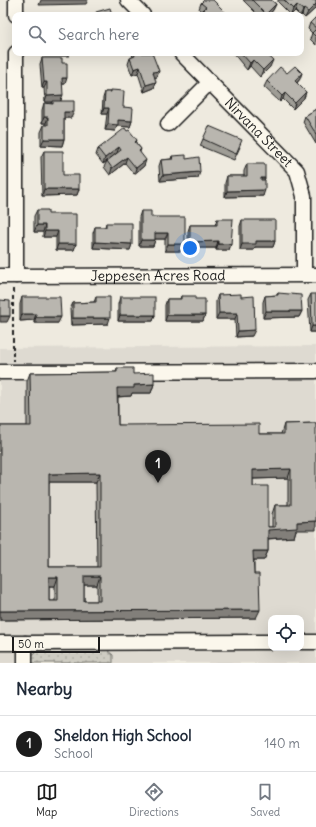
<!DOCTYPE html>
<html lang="en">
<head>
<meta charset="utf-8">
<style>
  :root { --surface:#fff; --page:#f6f6f7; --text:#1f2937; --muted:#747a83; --line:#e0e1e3; --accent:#1c1c1c }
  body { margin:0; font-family:Delius,sans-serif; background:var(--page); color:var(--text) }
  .controls { position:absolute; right:12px; bottom:12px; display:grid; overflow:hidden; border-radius:8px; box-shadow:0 4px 16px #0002 }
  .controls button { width:36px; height:36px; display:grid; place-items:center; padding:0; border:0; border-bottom:1px solid var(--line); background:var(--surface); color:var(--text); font:20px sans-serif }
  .scale { position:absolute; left:12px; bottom:10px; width:88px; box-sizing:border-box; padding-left:4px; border:2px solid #1c1c1c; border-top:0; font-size:11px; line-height:14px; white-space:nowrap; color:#1c1c1c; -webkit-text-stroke:3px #fbf7ec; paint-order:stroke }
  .you { position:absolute; left:190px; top:248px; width:14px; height:14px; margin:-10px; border:3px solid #fff; border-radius:50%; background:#1a73e8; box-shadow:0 0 0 6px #1a73e833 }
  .badge { display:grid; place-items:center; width:26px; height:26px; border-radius:50%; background:var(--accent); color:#fff; font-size:13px; font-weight:700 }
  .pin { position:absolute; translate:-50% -33px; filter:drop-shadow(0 1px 2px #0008) }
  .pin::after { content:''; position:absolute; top:21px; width:14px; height:12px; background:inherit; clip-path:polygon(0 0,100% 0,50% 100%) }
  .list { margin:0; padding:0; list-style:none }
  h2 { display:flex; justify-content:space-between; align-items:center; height:52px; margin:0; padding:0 16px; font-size:17px }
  h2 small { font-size:13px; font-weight:400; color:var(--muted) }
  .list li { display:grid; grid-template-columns:26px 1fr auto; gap:12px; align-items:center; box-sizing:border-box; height:56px; padding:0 16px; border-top:1px solid var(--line) }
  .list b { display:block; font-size:15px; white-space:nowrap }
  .list p { margin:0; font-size:13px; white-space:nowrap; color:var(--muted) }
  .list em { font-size:13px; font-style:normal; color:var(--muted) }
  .icon { flex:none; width:22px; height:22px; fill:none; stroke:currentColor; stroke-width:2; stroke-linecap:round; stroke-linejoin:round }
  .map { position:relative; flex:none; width:316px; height:663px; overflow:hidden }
  .search { position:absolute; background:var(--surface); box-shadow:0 4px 16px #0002; left:12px; right:12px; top:12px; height:44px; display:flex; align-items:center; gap:10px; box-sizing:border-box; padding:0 14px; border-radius:8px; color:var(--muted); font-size:15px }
  .sheet { height:108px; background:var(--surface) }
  nav { display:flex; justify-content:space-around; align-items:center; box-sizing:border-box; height:56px; border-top:1px solid var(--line); background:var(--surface); font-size:11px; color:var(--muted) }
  nav a { display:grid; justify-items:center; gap:2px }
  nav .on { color:var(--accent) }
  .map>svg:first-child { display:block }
</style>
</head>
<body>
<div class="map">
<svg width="316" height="663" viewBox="0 0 316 663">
  <defs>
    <pattern id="grass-dots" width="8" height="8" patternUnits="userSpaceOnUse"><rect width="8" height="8" fill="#ceccc2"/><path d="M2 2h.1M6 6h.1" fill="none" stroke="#b0afa6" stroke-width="1.8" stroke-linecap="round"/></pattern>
  </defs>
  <rect width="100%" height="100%" fill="#eeeadf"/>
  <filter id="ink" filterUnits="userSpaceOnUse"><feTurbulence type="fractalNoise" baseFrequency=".025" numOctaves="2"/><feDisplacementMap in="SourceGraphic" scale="8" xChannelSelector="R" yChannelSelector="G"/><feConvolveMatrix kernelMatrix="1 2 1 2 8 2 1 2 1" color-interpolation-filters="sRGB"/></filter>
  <g filter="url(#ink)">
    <!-- built -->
    <path fill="#dedad1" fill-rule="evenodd" d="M316 346V663H0V348ZM271 618H301V648H271Z"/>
    <!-- grass -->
    <path fill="url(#grass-dots)" stroke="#75746f" d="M39 650H107L113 655V663H31L32 655Z"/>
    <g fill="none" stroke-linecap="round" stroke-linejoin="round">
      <!-- minor casing -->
      <g stroke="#1c1c1c" stroke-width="17">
        <g id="minor">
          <path d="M128 0 143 15"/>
          <path d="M16 15V0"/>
          <path id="s1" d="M181 53 297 171 304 196V275"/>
          <path d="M168 124 210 82"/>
          <path id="s2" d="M0 276 316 275"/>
          <path d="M16 276V53"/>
          <path d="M0 372 316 371"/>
          <path d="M301 642H316"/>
          <path d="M0 643H25"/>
          <path d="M25 663V643L271 642"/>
        </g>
      </g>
      <!-- path -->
      <path stroke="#1c1c1c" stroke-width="2" stroke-dasharray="4 3" stroke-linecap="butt" d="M13 289V361"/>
      <!-- minor -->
      <use href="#minor" stroke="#fbf7ec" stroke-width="14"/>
    </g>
    <!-- wall -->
    <g fill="#9f9d96" stroke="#1c1c1c" fill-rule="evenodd">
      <path d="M213 0 201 11 199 9 201 3Z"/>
      <path d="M243 0H271L276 4 273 10 269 15H258Z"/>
      <path d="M278 0H316V8L305 18 302 15 301 16V15H299L295 11 291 15 278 2Z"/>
      <path d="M316 17V45L310 39 312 33 308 29 310 23Z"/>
      <path d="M133 53H152L157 77H155L154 88 144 92 138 73 132 75 128 64 130 58H132Z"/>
      <path d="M233 53H265L270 67 260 77 250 66 247 70Z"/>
      <path d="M42 58 62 63 65 84H62L61 101 71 118H64V139L62 146 41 145V132L44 125H46V123H42V110L44 103 52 104V102H45L44 88H42L40 64Z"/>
      <path d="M287 73 300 79 297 83 306 92 304 98 293 109 283 99 280 102 264 87 267 81Z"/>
      <path d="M111 90 132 121 130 127 117 126 115 131 105 130 107 114H102L103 98 105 92H110Z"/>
      <path d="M316 109V144L303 122 305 116Z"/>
      <path d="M127 131 137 140 136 143 141 149 140 152 144 166 134 174 125 163 110 175 104 167 107 161 117 154 103 164 96 155 98 149Z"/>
      <path d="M203 139 240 147 234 160 200 146Z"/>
      <path d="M44 151 63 175 79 189 77 195 42 196 41 157Z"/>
      <path d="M172 156 198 178 160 181 159 166 161 160 171 159Z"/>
      <path d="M247 164 265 178 264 180 263 196 225 197V183L227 176H244V171Z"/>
      <path d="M37 210 48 214 76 244 74 250H56V237H43V232H34V216Z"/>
      <path d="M141 211 151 217 185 244 183 251H165V239H155L153 246H139V217Z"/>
      <path d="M217 219 231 244 229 250H216V248H188V231L190 225H215Z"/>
      <path d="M242 220 275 241 273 247H255L254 250H240V226Z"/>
      <path d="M106 223 132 244 130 250 93 248V233L95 227H105Z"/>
      <path d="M278 293 302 311 299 317 263 318V302L265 296 277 295Z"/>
      <path d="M311 294 316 332H310L308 300Z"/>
      <path d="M218 295 241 297 252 336 236 337 235 319H216V301Z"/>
      <path d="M181 296 195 299 205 315 203 321H165V305L167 299H180Z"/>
      <path d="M22 297 58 323H34V320L20 321V304Z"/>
      <path d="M96 297 108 324 71 325 70 309 73 303 94 302Z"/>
      <path d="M120 297 155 315 153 321H118V304Z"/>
      <path d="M117 368 133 374 154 384 151 393H132L131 396 118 397V425L259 434H281L284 424 316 423 296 530 294 537 268 539V551L264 560H254V574L256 618 0 620V426H27V381L30 373 116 372ZM288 478V505H275L272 514V527H268L253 486V479ZM49 482H96L97 567H49ZM84 585H97V601H84ZM49 586H55V601H49Z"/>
    </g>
    <!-- shaded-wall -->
    <g fill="#827f7a" stroke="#1c1c1c">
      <path d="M41 0H88L86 4 39 5Z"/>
      <path d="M276 4 273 10 269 15H265Z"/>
      <path d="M316 4V8L305 18 308 12Z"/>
      <path d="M297 5 295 11 291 15 293 9Z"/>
      <path d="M304 9 302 15 301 16 303 10Z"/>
      <path d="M45 53H70L69 56H44Z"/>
      <path d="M253 60 250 66 247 70 250 63Z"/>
      <path d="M273 60 270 67 260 77 263 70Z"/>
      <path d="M140 67 138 73 132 75 134 69Z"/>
      <path d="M159 71 157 77 151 78 153 72Z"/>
      <path d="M302 73 300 79 293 87 295 81Z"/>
      <path d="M62 78H67L65 84H60Z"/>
      <path d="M44 82H47L44 88H42Z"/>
      <path d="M156 82 154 88 144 92 146 85Z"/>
      <path d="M306 92 304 98 293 109 295 103Z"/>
      <path d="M285 93 283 99 280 102 282 96Z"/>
      <path d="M63 95 60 102H45L47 96Z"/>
      <path d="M104 108H109L107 114H102Z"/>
      <path d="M64 112H74L71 118H62Z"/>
      <path d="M44 117H48L46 123H42Z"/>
      <path d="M118 120 132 121 130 127 117 126 115 131 105 130 108 124Z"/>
      <path d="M44 139H64L62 146 41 145Z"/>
      <path d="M119 147 117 153 103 164 105 158Z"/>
      <path d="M127 157 125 163 110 175 112 168Z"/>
      <path d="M146 160 144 166 134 174 136 168Z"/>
      <path d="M200 172 198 178 160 181 163 175Z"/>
      <path d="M261 178H265L263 184H259Z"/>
      <path d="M44 189H79L77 195 42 196Z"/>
      <path d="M265 190 263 196 225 197 227 191Z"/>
      <path d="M37 225H45L43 232H34Z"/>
      <path d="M45 231H58L56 237H43Z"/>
      <path d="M155 233H168L165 239H153Z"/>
      <path d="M141 240H155L153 246H139Z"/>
      <path d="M218 241 216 248H188L190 242Z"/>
      <path d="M256 241H275L273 247H255L254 250H240L242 244Z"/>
      <path d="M95 242 132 244 130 250 93 248Z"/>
      <path d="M58 244H76L74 250H56Z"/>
      <path d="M168 244H185L183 251H165Z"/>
      <path d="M218 244H231L229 250H216Z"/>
      <path d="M266 311H302L299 317 263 318Z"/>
      <path d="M219 313H237L235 319H216Z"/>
      <path d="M22 314H36L34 320 20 321Z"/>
      <path d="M120 315H155L153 321H118Z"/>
      <path d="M167 315H205L203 321H165Z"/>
      <path d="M0 316H10L7 322H0Z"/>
      <path d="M36 317H61L58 323H34Z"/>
      <path d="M73 318H110L108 324 71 325Z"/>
      <path d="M312 326H316V332H310Z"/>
      <path d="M255 330 252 336 236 337 238 331Z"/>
      <path d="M154 384 151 393H132L131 396 114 397 117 388 134 385Z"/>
      <path d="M291 469 288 478 250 479 253 470Z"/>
      <path d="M100 473 96 482H46L49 474Z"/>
      <path d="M316 521V530H296L294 537 264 539 268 530 297 522Z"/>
      <path d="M253 551H268L264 560H250Z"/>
      <path d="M84 576H100L97 585H81Z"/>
      <path d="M49 577H58L55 586H46Z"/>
      <path d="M260 610 256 618 0 620V611Z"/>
    </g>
    <!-- building -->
    <g fill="#b9b6af" stroke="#1c1c1c" fill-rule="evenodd">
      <path d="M204 0H213L228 15H198L206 7 201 3Z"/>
      <path d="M252 0H271L276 4 266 14Z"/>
      <path d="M284 0H316V4L308 12 304 9 303 10 297 5 293 9Z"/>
      <path d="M110 8 112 15H96V12Z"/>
      <path d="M316 17V28L310 23Z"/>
      <path d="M316 29V37L312 33Z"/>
      <path d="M134 53H152L159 71 153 72 156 82 146 85 140 67 134 69 130 58 135 56Z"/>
      <path d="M241 53H265L273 60 263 70 253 60 250 63Z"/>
      <path d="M42 58H62V63H67V78H62L63 95 47 96V82H44Z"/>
      <path d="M295 66 302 73 295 81 306 92 295 103 285 93 282 96 267 81 280 67 287 73Z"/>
      <path d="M111 90 124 91 123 107 133 108 132 121 118 120V125L108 124 109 108H104L105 92H111Z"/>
      <path d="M53 101H74V112H64V139H44V125H48V117H44V103L53 104Z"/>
      <path d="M316 109V134L305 116Z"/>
      <path d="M209 126 242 140 236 154 203 139Z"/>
      <path d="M125 128 127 131 129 130 137 140 135 142 141 149 139 151 146 160 136 168 127 157 112 168 107 161 121 150 119 147 105 158 98 149Z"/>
      <path d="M44 151H63V175H79V189H44Z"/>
      <path d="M186 155V159L199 157 200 172 163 175 161 160 173 159 172 156Z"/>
      <path d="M247 164H265V178H261V180H265V190L227 191V176H247Z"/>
      <path d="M37 210H48V214H76V244H58V231H45V225H37Z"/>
      <path d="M141 211H151V217H185V244H168V233H155V240H141Z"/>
      <path d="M217 219H233L231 244H218V241L190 242V225H217Z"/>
      <path d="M242 220H275V241H256V244H242Z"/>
      <path d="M106 223H132V244L95 242V227H106Z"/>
      <path d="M278 293 301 295 302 311H266L265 296 278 295Z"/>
      <path d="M241 294V297L254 296 255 330 238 331 237 313H219L218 295Z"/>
      <path d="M311 294H316V326H312Z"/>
      <path d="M181 296H195V299H205V315H167V299H181Z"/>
      <path d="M22 297H60L61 317H36V314H22Z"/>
      <path d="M96 297H110V318H73V303L96 302Z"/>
      <rect x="120" y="297" width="35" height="18"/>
      <path d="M0 300 10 301V316H0Z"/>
      <path d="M117 368H133V374L154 373V384L134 385V388H117L118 425 259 424V434H284V424L316 423V521L297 522V528L268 530V551H253L254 574H259L260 610 0 611V426H31L30 373 117 372ZM291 469V505H275V527H268V486H253V470ZM100 473V567H49V474ZM84 576H100V601H84ZM49 577H58V601H49Z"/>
    </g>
  </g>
  <g text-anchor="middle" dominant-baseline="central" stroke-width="4" stroke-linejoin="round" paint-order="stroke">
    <!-- street labels -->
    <g font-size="14" fill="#1c1c1c" stroke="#fbf7ec">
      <text stroke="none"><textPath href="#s1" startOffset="111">Nirvana Street</textPath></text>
      <text stroke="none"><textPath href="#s2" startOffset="158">Jeppesen Acres Road</textPath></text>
    </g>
  </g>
</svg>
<div class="controls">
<button><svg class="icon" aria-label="locate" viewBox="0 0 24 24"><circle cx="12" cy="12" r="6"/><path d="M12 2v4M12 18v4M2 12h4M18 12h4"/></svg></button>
</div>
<div class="scale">50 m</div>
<div class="you"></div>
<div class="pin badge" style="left:158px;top:483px">1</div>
<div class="search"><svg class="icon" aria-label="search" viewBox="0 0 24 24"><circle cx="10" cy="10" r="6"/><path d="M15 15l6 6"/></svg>Search here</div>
</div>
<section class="sheet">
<h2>Nearby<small></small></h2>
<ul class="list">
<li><span class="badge">1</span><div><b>Sheldon High School</b><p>School</p></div><em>140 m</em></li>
</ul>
</section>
<nav>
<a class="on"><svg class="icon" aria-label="map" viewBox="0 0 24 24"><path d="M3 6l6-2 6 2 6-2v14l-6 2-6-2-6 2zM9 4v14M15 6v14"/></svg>Map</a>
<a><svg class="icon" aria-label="directions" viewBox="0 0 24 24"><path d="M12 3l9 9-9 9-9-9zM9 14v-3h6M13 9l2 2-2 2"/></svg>Directions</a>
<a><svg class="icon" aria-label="saved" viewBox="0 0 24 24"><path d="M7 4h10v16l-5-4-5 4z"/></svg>Saved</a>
</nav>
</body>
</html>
